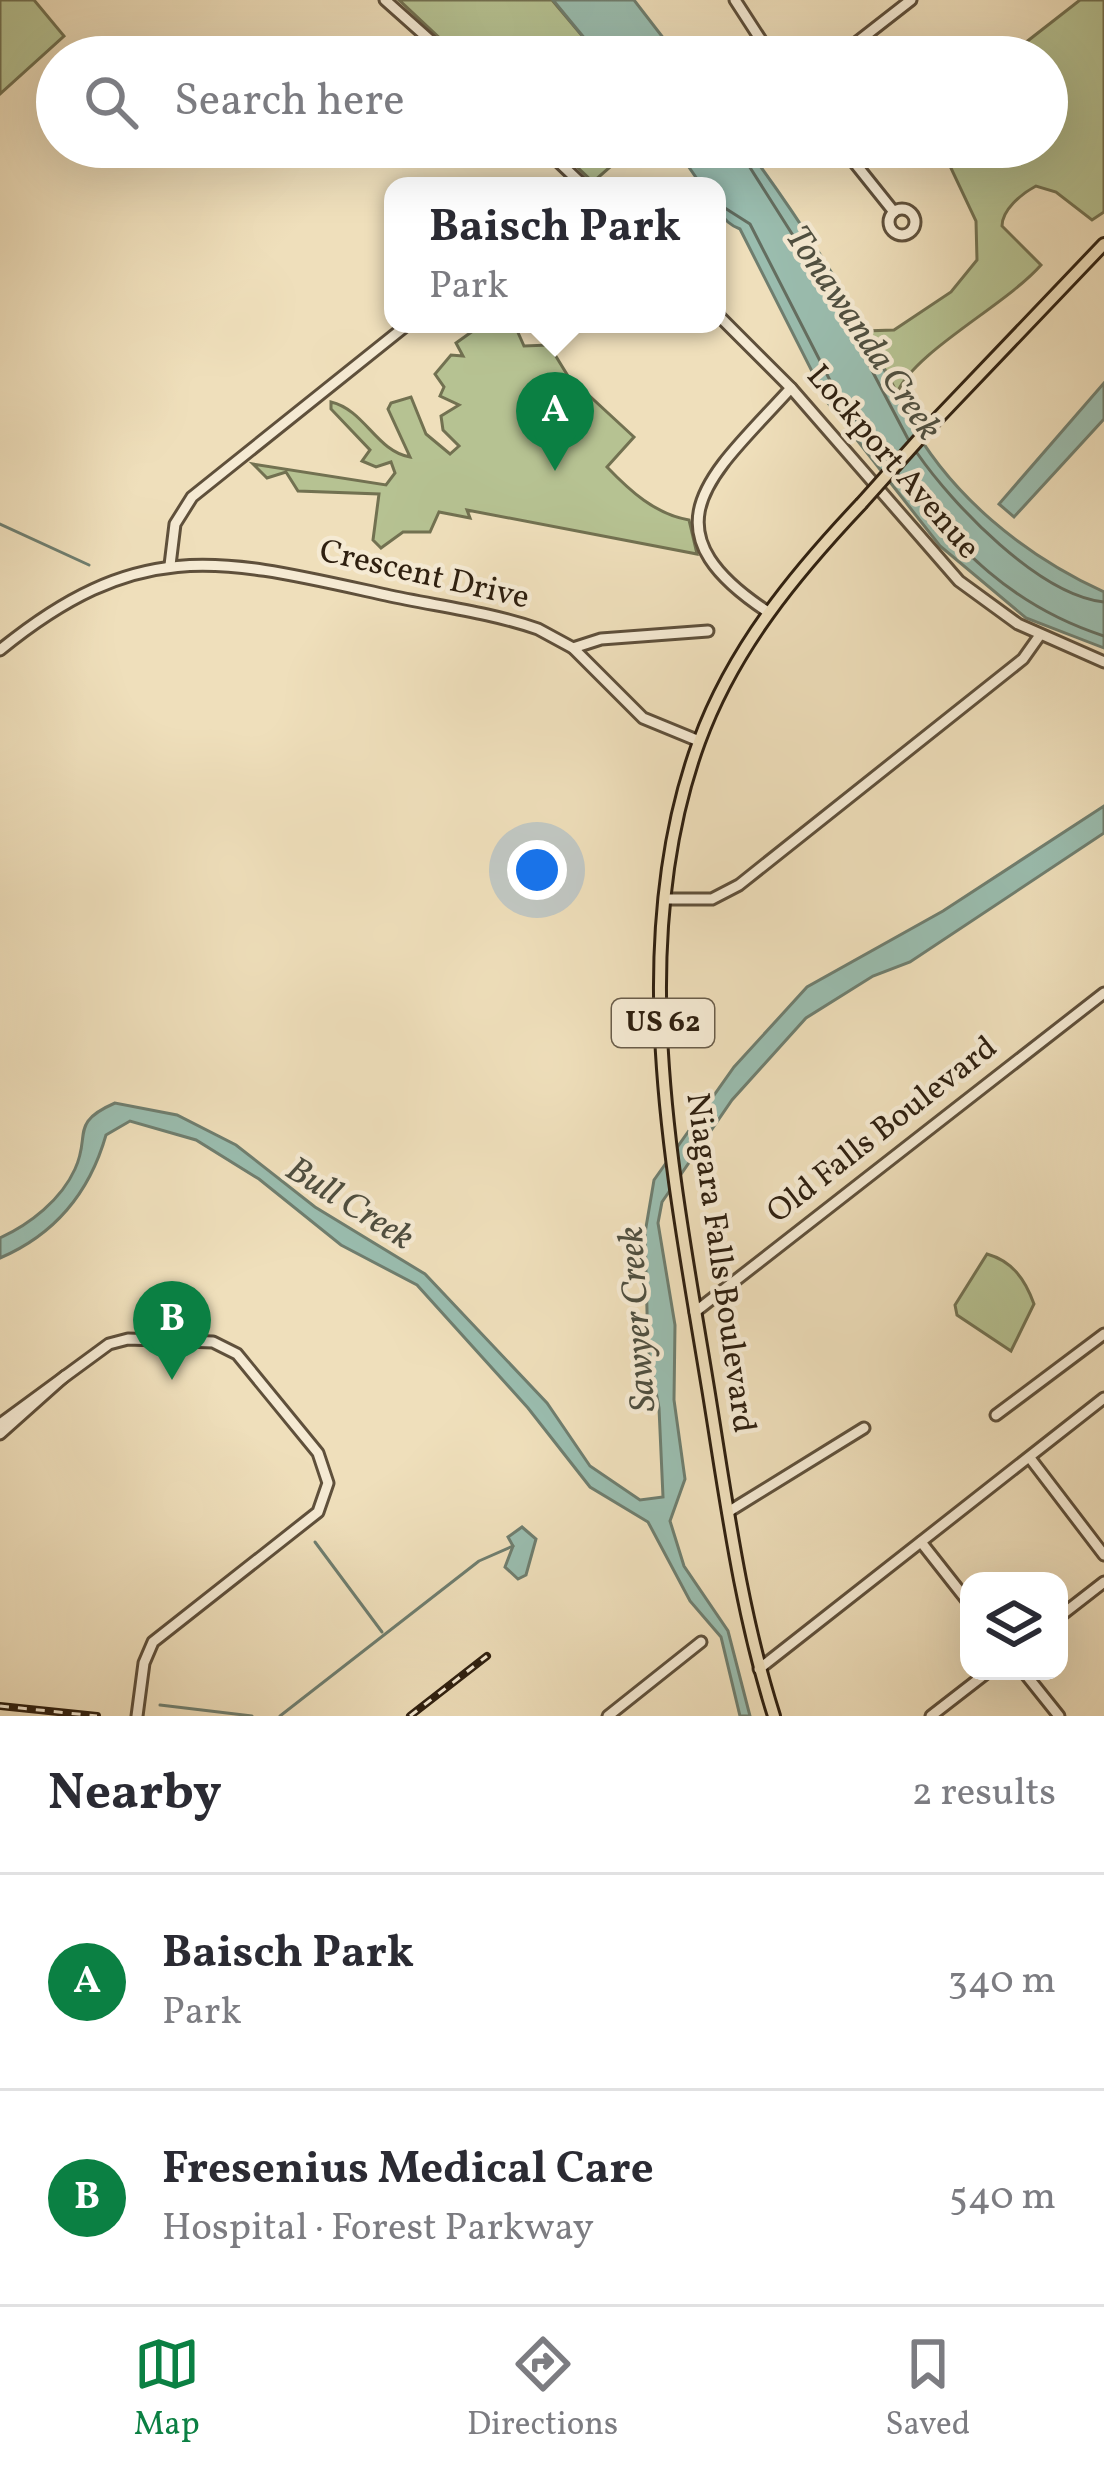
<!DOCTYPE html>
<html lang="en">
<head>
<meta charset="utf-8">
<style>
  :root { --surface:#fff; --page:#f7f7f7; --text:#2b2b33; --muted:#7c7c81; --line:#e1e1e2; --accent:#0b8043 }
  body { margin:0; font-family:Vollkorn,serif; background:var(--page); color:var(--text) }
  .controls { position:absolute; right:36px; bottom:36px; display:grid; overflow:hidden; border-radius:24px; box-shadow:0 12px 48px #0002 }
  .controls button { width:108px; height:108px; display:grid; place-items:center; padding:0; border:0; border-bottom:3px solid var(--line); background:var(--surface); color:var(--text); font:60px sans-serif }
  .you { position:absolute; left:537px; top:870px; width:42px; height:42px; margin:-30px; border:9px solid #fff; border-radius:50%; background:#1a73e8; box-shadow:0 0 0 18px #1a73e833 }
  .badge { display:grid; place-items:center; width:78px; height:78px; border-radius:50%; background:var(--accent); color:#fff; font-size:39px; font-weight:700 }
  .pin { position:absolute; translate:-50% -99px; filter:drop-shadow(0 3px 6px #0008) }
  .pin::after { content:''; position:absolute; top:63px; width:42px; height:36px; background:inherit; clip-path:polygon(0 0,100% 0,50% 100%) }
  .popup { position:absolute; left:384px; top:177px; width:342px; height:156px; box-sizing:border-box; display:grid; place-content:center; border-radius:24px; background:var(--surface); filter:drop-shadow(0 3px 9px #0005); font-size:39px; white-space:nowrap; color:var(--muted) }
  .popup b { font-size:45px; color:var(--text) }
  .popup::after { content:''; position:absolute; left:50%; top:100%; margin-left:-24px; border:24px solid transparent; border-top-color:var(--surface) }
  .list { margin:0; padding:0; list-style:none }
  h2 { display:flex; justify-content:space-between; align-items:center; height:156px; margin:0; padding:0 48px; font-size:51px }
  h2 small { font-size:39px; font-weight:400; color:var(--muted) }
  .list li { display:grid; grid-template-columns:78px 1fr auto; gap:36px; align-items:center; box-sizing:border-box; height:216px; padding:0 48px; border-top:3px solid var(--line) }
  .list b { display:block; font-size:45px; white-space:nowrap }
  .list p { margin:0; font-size:39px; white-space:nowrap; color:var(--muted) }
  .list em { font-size:39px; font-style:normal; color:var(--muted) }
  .icon { flex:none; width:66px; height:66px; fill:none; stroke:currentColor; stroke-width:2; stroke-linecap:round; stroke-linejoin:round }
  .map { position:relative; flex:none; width:1104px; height:1716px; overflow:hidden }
  .search { position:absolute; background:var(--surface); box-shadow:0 12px 48px #0002; left:36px; right:36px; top:36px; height:132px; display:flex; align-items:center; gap:30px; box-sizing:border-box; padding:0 42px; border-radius:66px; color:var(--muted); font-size:45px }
  .sheet { height:588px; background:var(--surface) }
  nav { display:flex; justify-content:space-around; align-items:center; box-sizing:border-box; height:168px; border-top:3px solid var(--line); background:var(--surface); font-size:33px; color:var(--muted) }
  nav a { display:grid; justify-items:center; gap:6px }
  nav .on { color:var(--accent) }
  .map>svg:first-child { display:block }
</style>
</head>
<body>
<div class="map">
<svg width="1104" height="1716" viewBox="0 0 1104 1716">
  <rect width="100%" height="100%" fill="#efdfbb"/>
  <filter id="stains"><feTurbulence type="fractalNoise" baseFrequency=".00167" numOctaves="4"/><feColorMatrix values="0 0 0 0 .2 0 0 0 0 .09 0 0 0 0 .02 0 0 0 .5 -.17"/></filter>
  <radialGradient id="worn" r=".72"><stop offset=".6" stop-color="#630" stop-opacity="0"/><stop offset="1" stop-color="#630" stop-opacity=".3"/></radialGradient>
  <!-- green -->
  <g fill="#b6c292" stroke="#727151" stroke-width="3">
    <path d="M0 0H34L64 36 0 94Z"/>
    <path d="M399 0H552L600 57H460Z"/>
    <path d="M1080 0H1104V212L1092 220 1056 192 1036 186C1021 194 1002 210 1002 226L1041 265C1006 305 915 351 897 393L865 331 894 330 951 292 977 260 976 221 941 147H1047V57H1007Z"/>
    <path d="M556 147H633L593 182Z"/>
    <path d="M455 324H544L516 328 524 346 549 345 568 376 634 437 607 467C630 491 655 514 689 520L697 554 467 510 470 518 439 512 430 532H403L381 548 373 540 379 494 298 491 286 472 267 478 253 464 386 485 395 473 391 462 376 467 362 461 370 450 331 409V402C365 410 376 451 410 457L388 409 391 403 411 397 426 434 450 454 459 446 443 430 441 416 459 405 440 396 444 387 435 374 451 355 463 356 456 343 470 333Z"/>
    <path d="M987 1254C1012 1261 1025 1279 1034 1304L1011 1351 957 1315 955 1305Z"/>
  </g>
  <!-- water -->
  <g fill="#9abdaf" stroke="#6f7e6f" stroke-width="3">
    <path d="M553 0H634L678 57H600Z"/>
    <path d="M675 147H746C783 196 817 248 849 301 871 338 887 378 907 416 950 496 1024 555 1104 592V648L1026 618 940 546 828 403 740 229C719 221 717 206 717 186H702Z"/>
    <path d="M1104 383V419L1014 517 999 504Z"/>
    <path d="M1104 806V833L910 962 873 976 806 1018 732 1100 662 1202 658 1223 675 1325 674 1400 685 1479 670 1521 684 1566 728 1631 750 1716H740L721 1637 690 1601 648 1522 590 1487 528 1408 417 1285 341 1245 259 1179 196 1140 130 1121 106 1135C90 1191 56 1234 0 1258V1238C30 1224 61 1200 75 1169 91 1135 69 1123 115 1103L177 1115 236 1145 315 1207 425 1274 547 1403 590 1466 640 1500 663 1497 659 1408 648 1349 645 1233 654 1180 734 1067 807 987 943 911Z"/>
    <path d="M522 1527 536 1539 526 1575 518 1579 505 1567 513 1546 508 1537Z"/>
  </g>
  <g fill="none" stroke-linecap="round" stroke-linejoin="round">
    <!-- shore -->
    <g stroke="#646e60" stroke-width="3">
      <path d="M737 147 839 308 908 439"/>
      <path d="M717 203 750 224 838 396 888 461"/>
      <path d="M917 453C953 505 1039 595 1104 602"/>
      <path d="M898 474C958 549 1011 606 1104 636"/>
    </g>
    <!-- stream -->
    <g stroke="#6f7e6f" stroke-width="3">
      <path d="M0 524 89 565"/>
      <path d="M315 1542 382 1632"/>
      <path d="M160 1705 252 1716"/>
      <path d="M280 1716 479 1561 513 1546"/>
    </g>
    <!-- minor casing -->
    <g stroke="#5f503b" stroke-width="15">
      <g id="minor">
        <path d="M385 0 449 57"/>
        <path d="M735 0 772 57"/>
        <path d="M838 57 911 0"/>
        <path d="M543 147 584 186"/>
        <path d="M842 147 894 212"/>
        <circle cx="902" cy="222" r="13"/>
        <path d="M717 314 791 388 959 581 1018 624 1104 662"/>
        <path d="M170 565 175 524 192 497 408 324"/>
        <path d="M768 612C639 527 714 473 791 388"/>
        <path d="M573 648 601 639 708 631"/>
        <path d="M0 650C141 535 222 559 386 595 436 606 489 612 538 629L573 648 643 718 699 741"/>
        <path d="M665 899H712L739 885 1023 659 1040 635"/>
        <path d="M695 1312 1104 993"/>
        <path d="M996 1415 1104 1334"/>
        <path d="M0 1424 109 1344 128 1339 213 1342 237 1354 318 1453 328 1483 318 1512 153 1642 144 1663 137 1716"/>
        <path d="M0 1434 65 1376"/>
        <path d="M1030 1458 1104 1555"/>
        <path d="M728 1512 864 1428"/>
        <path d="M921 1542 969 1603"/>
        <path d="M1059 1617 1104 1582"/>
        <path d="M759 1669 1104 1398"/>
        <path d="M1023 1671 1059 1716"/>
        <path d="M608 1716 701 1642"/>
        <path d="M931 1716 989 1671"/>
      </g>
    </g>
    <!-- major casing -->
    <g stroke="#2f2010" stroke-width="16">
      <g id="major">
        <path d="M937 419 1104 244"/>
        <path d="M774 1716C740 1609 726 1498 708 1388 674 1179 624 947 699 742 733 649 794 575 861 504"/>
      </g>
    </g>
    <!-- minor -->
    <use href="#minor" stroke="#f5ead3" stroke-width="9"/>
    <!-- major -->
    <use href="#major" stroke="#efdfbb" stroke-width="10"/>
    <!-- rail casing -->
    <g stroke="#2f2010" stroke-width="8">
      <g id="rail">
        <path d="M0 1706 97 1716"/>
        <path d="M410 1716 487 1656"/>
      </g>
    </g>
    <!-- rail -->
    <use href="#rail" stroke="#f5ead3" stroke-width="3" stroke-dasharray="9" stroke-linecap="butt"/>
    <!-- major-bridge casing -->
    <g stroke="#2f2010" stroke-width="16" stroke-linecap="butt">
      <path id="major-bridge" d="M861 504 937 419"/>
    </g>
    <!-- major-bridge -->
    <use href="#major-bridge" stroke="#efdfbb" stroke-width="10"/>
  </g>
  <g text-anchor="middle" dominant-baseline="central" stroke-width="9" stroke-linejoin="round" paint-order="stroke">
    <!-- shield labels -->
    <rect fill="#f5ead3" stroke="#6a5d4a" stroke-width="3" x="612" y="999" width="102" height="48" rx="9"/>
    <g font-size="30" font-weight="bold" fill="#2f2010">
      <text x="663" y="1023">US 62</text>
    </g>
    <!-- street labels -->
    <g font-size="33" fill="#2f2010" stroke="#f5ead3">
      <text transform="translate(892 463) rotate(49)">Lockport Avenue</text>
      <text transform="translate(424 576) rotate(13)">Crescent Drive</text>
      <text transform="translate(883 1131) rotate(-38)">Old Falls Boulevard</text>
      <text transform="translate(719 1263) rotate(82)">Niagara Falls Boulevard</text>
    </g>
    <!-- water labels -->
    <g font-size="36" font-style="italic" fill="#4f4f40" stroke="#f5ead3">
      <text transform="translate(862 334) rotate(56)">Tonawanda Creek</text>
      <text transform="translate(349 1205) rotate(32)">Bull Creek</text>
      <text transform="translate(639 1319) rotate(-94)">Sawyer Creek</text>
    </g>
  </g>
  <rect width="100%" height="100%" filter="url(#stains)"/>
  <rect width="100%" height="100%" fill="url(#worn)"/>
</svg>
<div class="controls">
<button><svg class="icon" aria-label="layers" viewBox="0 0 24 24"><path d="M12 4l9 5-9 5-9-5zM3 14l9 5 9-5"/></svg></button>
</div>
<div class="you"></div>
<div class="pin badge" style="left:555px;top:471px">A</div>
<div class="popup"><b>Baisch Park</b>Park</div>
<div class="pin badge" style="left:172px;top:1380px">B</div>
<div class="search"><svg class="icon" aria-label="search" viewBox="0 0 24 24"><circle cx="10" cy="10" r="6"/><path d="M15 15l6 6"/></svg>Search here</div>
</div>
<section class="sheet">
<h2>Nearby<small>2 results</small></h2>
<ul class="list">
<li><span class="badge">A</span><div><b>Baisch Park</b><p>Park</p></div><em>340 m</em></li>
<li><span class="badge">B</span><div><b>Fresenius Medical Care</b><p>Hospital · Forest Parkway</p></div><em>540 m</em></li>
</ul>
</section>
<nav>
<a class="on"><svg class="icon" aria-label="map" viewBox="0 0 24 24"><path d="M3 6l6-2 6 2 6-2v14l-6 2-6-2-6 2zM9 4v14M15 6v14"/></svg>Map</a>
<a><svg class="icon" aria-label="directions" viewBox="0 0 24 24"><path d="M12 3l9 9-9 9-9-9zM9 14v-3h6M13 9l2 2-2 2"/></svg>Directions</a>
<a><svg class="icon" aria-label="saved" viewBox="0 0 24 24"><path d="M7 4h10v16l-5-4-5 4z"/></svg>Saved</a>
</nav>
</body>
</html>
